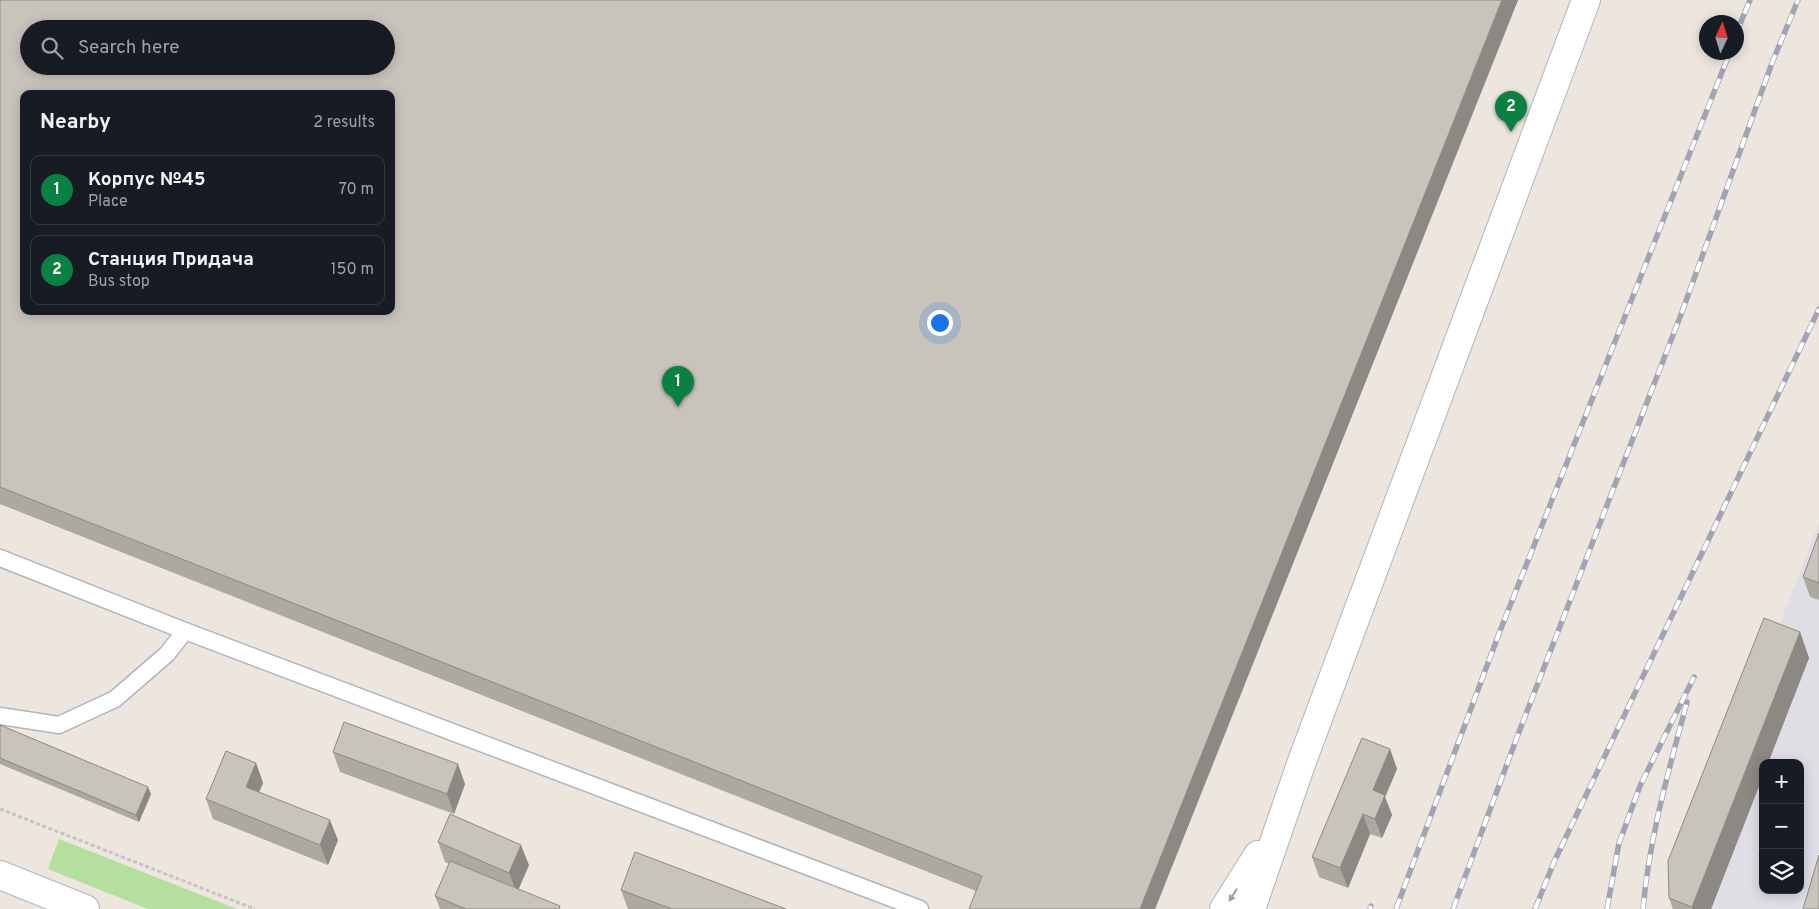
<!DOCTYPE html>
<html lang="en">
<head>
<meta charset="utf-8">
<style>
  :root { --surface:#171b24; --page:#20242c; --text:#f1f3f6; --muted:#9ea1a6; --line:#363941; --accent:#0b8043 }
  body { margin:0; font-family:Overpass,sans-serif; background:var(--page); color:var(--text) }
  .controls { position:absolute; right:15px; bottom:15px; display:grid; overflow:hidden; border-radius:10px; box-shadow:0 2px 12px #0003 }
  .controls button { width:45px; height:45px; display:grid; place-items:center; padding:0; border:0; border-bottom:1px solid var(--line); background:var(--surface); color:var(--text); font:25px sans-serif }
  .compass { position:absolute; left:1699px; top:15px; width:45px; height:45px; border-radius:50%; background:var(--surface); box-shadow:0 2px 12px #0003; rotate:4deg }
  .you { position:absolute; left:939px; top:322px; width:18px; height:18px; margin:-12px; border:4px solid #fff; border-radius:50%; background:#1a73e8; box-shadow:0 0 0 8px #1a73e833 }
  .badge { display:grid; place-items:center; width:32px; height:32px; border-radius:50%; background:var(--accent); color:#fff; font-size:16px; font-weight:700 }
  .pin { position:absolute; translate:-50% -41px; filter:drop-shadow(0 1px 2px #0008) }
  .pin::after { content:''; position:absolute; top:26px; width:18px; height:15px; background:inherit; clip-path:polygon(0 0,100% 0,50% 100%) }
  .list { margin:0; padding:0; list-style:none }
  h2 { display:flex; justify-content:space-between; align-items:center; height:65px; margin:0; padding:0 20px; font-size:21px }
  h2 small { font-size:16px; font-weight:400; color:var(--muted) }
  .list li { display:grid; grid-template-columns:32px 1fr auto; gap:15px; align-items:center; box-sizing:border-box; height:70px; margin:0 10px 10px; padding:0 10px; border:1px solid var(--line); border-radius:10px }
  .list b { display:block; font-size:19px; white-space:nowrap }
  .list p { margin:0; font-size:16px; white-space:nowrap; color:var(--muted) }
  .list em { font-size:16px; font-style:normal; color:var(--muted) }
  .icon { flex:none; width:28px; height:28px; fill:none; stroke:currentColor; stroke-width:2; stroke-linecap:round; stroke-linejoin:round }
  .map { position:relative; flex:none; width:1819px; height:909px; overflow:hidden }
  .search { position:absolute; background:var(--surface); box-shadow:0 2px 12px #0003; left:20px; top:20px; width:375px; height:55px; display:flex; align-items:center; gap:12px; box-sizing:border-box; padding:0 18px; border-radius:28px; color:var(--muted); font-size:19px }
  .panel { position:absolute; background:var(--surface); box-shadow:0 2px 12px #0003; left:20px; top:90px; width:375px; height:225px; border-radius:10px }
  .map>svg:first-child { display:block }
</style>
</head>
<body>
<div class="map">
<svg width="1819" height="909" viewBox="0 0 1819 909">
  <rect width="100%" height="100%" fill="#ece6de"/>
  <!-- industrial -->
  <path fill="#e0dee5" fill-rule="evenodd" d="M1819 523V909H1678L1677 887ZM1763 763H1800V890H1763Z"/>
  <!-- green -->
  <path fill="#b4df9e" d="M59 839 237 909H148L48 869Z"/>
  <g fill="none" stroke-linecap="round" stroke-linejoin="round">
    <!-- service casing -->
    <g stroke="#b1b4be" stroke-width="19">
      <g id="service">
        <path d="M0 558 185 631 920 909"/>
        <path d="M0 716 59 725 115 699 167 654 185 631"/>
      </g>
    </g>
    <!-- minor casing -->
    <g stroke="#b1b4be" stroke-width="30">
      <g id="minor">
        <path d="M1224 909 1258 855"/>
        <path d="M1251 909 1301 764 1586 0"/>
      </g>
    </g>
    <!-- tertiary casing -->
    <g stroke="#b1b4be" stroke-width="30">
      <path id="tertiary" d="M0 875 85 909"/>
    </g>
    <!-- path -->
    <path stroke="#c4c4c4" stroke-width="3" stroke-dasharray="4 2.5" stroke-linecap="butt" d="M0 809 255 909"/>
    <!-- service -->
    <use href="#service" stroke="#fff" stroke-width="16"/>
    <!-- minor -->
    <use href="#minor" stroke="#fff" stroke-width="28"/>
    <!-- tertiary -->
    <use href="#tertiary" stroke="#fff" stroke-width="28"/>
    <!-- rail casing -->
    <g stroke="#a1a4b4" stroke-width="5.5">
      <g id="rail">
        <path d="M1736 34 1750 0"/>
        <path d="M1370 909 1371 906"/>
        <path d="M1396 909 1500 631 1730 52"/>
        <path d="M1453 909 1519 732 1682 312 1772 63 1798 0"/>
        <path d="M1535 909 1554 862 1819 309"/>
        <path d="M1607 909 1619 843 1640 786 1694 677"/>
        <path d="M1643 909C1649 839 1669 769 1687 702"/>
      </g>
    </g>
    <!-- rail -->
    <use href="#rail" stroke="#fff" stroke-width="4" stroke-dasharray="11" stroke-linecap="butt"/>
  </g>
  <!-- wall -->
  <g fill="#aca9a2">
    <path d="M0 0H1518L1155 909H969L976 891 0 504Z"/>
    <path d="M1819 533V600L1810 597 1803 577Z"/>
    <path d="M1800 632 1809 658 1711 909H1673L1669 898Z"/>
    <path d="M0 725 151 794 139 822 0 764Z"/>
    <path d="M1390 749 1397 769 1385 797 1392 815 1382 838 1370 834 1348 888 1319 877 1312 857Z"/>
    <path d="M333 752 465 784 454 814 340 772Z"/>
    <path d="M256 763 263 783 259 792 338 840 328 865 213 819 206 799Z"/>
    <path d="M438 842 529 865 518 889 561 909H440L435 896 449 864 445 862Z"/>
    <path d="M621 890 786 909H628Z"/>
  </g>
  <!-- shaded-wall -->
  <g fill="#8c8984">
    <path d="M1502 0H1518L1155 909H1140Z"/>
    <path d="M1800 632 1809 658 1768 763H1763V776L1711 909H1693L1692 907Z"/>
    <path d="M1390 749 1397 769 1385 797 1392 815 1382 838 1375 819 1373 790Z"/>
    <path d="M256 763 263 783 253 807 246 787Z"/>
    <path d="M458 764 465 784 454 814 447 794Z"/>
    <path d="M148 787 151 794 139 822 136 815Z"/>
    <path d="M1363 814 1370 834 1348 888 1340 868Z"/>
    <path d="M330 820 338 840 328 865 320 845Z"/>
    <path d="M521 845 529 865 517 893 509 873Z"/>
  </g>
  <!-- building -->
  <g fill="#c8c4bc" stroke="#8c8984" fill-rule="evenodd">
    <path d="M0 0H1502L1140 909H969L982 876 0 487ZM29 29H386V66H29ZM24 94H391V311H24Z"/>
    <path d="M1819 533V583L1803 577Z"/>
    <path d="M1764 618 1800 632 1692 907 1669 898 1668 861Z"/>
    <path d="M344 722 458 764 447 794 333 752Z"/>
    <path d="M0 725 148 787 136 815 0 758Z"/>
    <path d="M1362 738 1390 749 1373 790 1385 795 1375 819 1363 814 1340 868 1312 857Z"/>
    <path d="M226 751 256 763 246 787 330 820 320 845 206 799Z"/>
    <path d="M450 814 521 845 509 873 438 842Z"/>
    <path d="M635 852 786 909H672L621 890Z"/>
    <path d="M1819 855V909H1803Z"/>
    <path d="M450 861 560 906 559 909H466L435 896Z"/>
  </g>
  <!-- one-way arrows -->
  <defs><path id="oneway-solid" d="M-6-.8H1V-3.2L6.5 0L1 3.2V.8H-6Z" transform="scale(1.25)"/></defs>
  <use fill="#a0a0a0" href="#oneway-solid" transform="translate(1233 895) rotate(122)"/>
</svg>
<div class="controls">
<button>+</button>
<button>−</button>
<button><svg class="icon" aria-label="layers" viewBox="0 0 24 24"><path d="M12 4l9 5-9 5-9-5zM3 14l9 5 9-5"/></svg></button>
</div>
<svg class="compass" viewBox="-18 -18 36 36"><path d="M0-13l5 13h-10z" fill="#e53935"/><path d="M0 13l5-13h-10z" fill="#9ea1a6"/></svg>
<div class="you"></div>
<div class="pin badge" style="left:678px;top:407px">1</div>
<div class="pin badge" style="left:1511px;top:132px">2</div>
<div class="search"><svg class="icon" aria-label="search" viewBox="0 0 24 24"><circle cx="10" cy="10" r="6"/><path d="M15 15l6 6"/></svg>Search here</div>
<section class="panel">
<h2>Nearby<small>2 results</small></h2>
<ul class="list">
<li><span class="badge">1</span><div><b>Корпус №45</b><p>Place</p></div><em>70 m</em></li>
<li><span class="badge">2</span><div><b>Станция Придача</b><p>Bus stop</p></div><em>150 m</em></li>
</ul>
</section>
</div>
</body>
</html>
